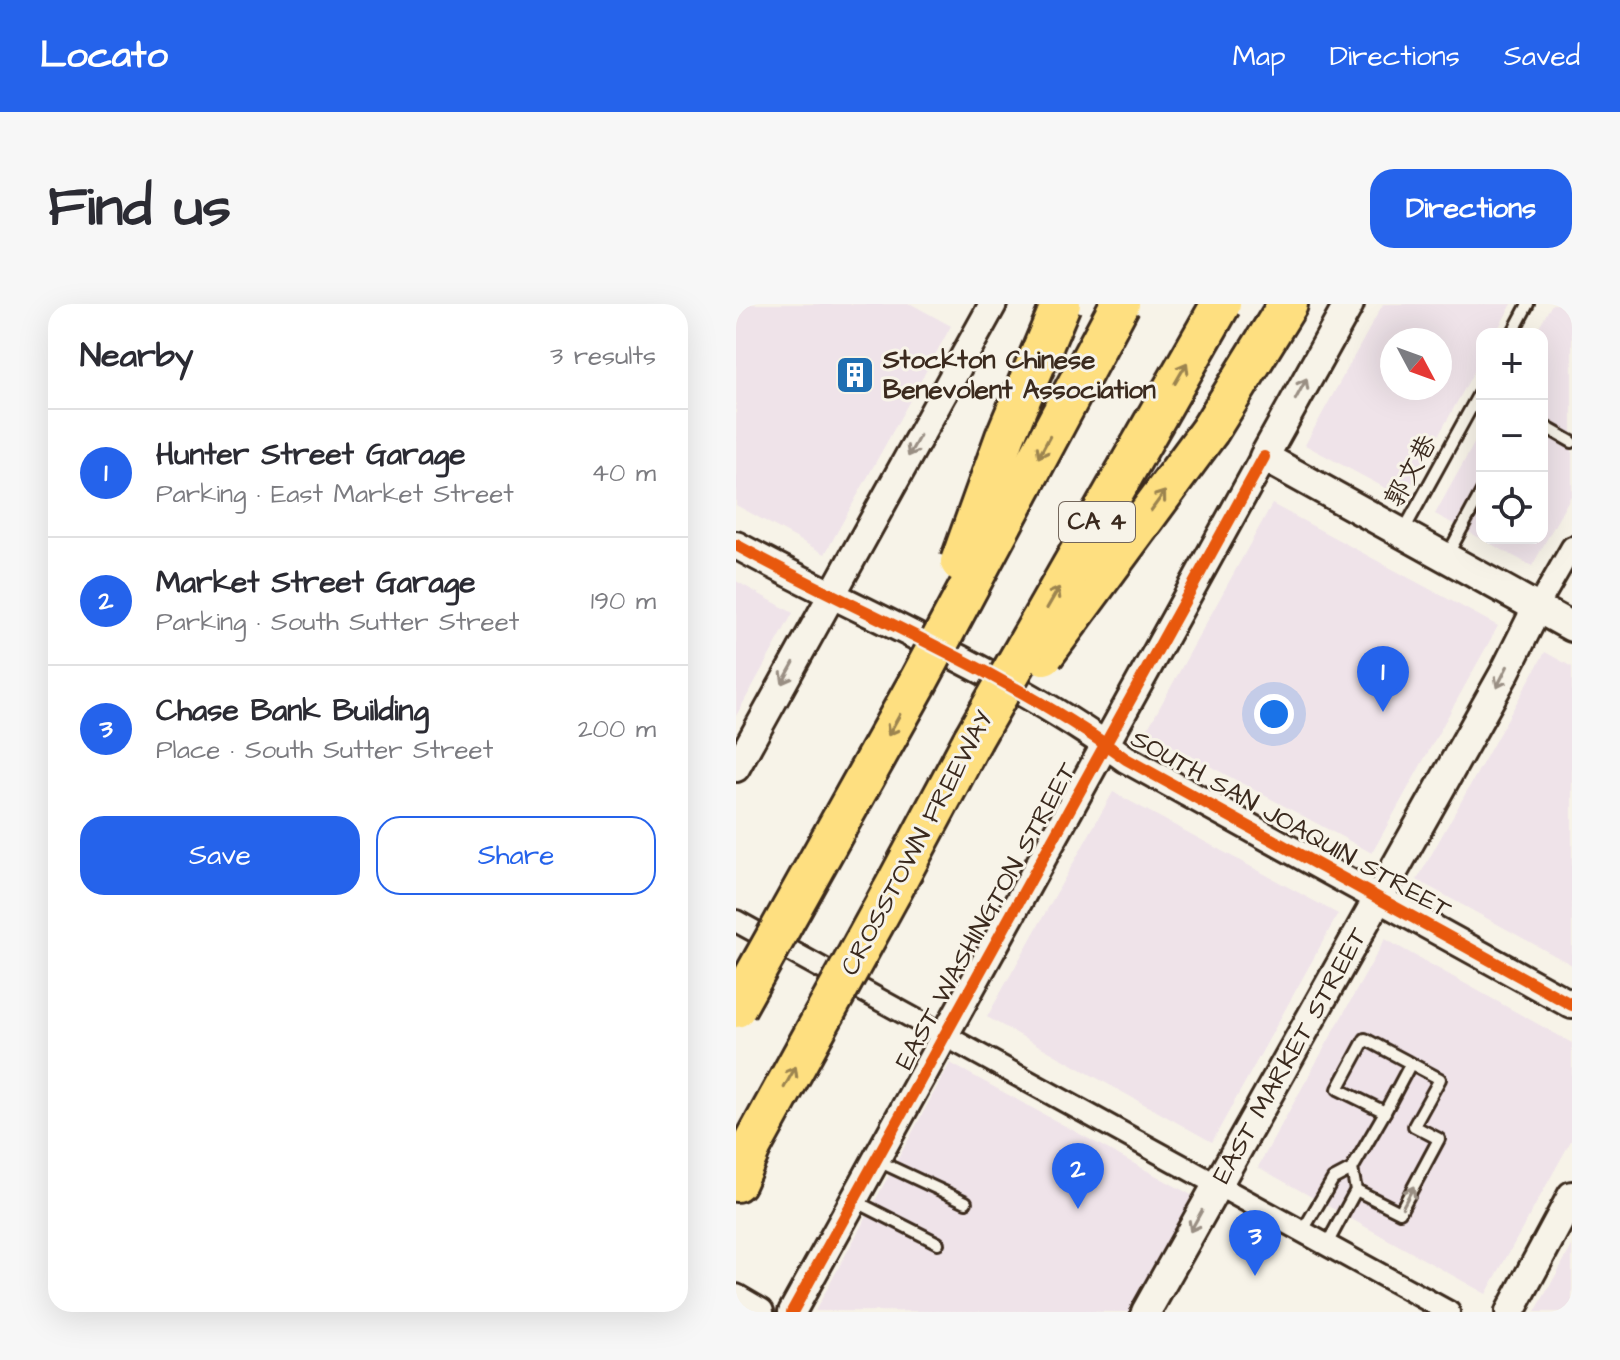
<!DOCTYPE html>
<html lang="en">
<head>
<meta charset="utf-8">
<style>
  :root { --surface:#fff; --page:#f7f7f7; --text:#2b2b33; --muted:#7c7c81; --line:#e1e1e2; --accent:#2563eb }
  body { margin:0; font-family:"Architects Daughter","LXGW WenKai TC",sans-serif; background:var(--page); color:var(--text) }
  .controls { position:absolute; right:24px; top:24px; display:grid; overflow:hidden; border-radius:16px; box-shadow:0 8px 32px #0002 }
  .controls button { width:72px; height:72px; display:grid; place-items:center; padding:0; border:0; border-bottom:2px solid var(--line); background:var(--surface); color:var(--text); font:40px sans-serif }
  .compass { position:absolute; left:644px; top:24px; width:72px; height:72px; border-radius:50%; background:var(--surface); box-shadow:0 8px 32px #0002; rotate:131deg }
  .you { position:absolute; left:538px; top:410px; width:28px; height:28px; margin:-20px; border:6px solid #fff; border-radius:50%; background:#1a73e8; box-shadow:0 0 0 12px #1a73e833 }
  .badge { display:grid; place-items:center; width:52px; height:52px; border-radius:50%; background:var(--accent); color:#fff; font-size:26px; font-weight:700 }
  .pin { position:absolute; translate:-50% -66px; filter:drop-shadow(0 2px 4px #0008) }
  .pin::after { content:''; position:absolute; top:42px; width:28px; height:24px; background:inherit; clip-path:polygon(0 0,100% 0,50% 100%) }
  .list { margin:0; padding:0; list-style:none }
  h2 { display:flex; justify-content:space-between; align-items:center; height:104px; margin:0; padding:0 32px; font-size:34px }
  h2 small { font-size:26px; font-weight:400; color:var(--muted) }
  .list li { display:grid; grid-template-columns:52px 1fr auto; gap:24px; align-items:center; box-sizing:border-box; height:128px; padding:0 32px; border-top:2px solid var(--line) }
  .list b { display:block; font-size:30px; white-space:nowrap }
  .list p { margin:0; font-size:26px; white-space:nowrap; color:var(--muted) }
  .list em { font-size:26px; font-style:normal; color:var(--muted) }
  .actions { display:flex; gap:16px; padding:24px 32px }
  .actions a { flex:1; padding:18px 0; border:2px solid var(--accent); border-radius:24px; text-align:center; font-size:28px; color:var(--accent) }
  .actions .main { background:var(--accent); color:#fff }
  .icon { flex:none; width:44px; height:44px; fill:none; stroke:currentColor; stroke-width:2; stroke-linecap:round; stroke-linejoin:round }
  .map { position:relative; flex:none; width:836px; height:1008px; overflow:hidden; border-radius:24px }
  header { display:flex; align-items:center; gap:48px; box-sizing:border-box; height:112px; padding:0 40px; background:var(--accent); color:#fff }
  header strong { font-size:38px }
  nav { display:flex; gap:44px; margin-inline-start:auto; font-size:28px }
  .intro { display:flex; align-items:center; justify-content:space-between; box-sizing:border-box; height:192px; padding:0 48px }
  h1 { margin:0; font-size:56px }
  .button { padding:20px 36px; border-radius:24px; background:var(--accent); color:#fff; font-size:28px; font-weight:700 }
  main { display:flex; gap:48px; padding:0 48px }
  aside { flex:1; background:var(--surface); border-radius:24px; box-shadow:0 8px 32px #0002 }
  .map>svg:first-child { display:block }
</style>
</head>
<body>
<header>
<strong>Locato</strong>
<nav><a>Map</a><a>Directions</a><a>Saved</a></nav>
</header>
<div class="intro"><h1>Find us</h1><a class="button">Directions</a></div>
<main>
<aside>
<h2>Nearby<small>3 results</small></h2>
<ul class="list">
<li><span class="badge">1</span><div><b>Hunter Street Garage</b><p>Parking · East Market Street</p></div><em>40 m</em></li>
<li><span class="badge">2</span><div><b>Market Street Garage</b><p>Parking · South Sutter Street</p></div><em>190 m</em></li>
<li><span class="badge">3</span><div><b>Chase Bank Building</b><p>Place · South Sutter Street</p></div><em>200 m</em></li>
</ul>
<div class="actions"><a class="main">Save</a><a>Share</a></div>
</aside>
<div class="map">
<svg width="836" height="1008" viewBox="0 0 836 1008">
  <rect width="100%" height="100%" fill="#f7f3e8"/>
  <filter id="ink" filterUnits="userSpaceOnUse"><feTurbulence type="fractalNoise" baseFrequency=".0125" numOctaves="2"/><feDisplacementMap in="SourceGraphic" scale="16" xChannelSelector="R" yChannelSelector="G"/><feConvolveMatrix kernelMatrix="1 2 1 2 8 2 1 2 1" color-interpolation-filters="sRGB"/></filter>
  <g filter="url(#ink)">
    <!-- built -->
    <g fill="#efe3e9" fill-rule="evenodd">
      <path d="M0 0H175L215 22 89 250 0 201Z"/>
      <path d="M647 0H776L759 30H746V53L668 194 569 141ZM656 36H704V84H656Z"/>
      <path d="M816 0H836V190L796 262 699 210 746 125V234H806V30H799Z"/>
      <path d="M536 200 762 322 636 549 410 428Z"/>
      <path d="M0 277 57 309 0 412Z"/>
      <path d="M809 348 836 363V661L681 576Z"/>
      <path d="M377 488 602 610 476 838 251 713Z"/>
      <path d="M649 635 836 739V835L750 990 522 863Z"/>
      <path d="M214 759 461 894 398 1008 79 1007Z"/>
      <path d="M836 942V1008H799Z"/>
    </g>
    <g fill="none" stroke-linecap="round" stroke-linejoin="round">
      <!-- service casing -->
      <g stroke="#3b2a1e" stroke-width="16">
        <g id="service">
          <path d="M776 30 792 0"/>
          <path d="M806 121 836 138"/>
          <path d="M668 226 746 84"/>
          <path d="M711 252 746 187"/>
          <path d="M649 808 675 759"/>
          <path d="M142 857 230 898"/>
          <path d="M119 897 202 939"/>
          <path d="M566 928 597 875 616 865 649 808 602 785 629 735 704 775 678 822 703 835 664 908 620 886"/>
          <path d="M591 940 620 886 616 865"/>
        </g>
      </g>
      <!-- minor casing -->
      <g stroke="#3b2a1e" stroke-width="26">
        <g id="minor">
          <path d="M801 304 836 243"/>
          <path d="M0 617 713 1008"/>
        </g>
      </g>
      <!-- tertiary casing -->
      <g stroke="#3b2a1e" stroke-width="32">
        <g id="tertiary">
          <path d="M0 241C129 312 270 367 390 455L836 701"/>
          <path d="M0 464 257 0"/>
          <path d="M0 994 24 1008"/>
          <path d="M56 1008 528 153"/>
        </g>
      </g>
      <!-- secondary casing -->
      <g stroke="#3b2a1e" stroke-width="34">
        <g id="secondary">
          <path d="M613 0 528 153 836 323"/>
          <path id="s1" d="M410 1008 768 370 801 304"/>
          <path d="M774 1008 836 892"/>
        </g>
      </g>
      <!-- motorway casing -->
      <g stroke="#3b2a1e" stroke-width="44">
        <g id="motorway">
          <path d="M474 126 552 0"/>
          <path d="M155 589 237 435"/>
          <path d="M0 878 16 842"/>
        </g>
      </g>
      <!-- service -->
      <use href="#service" stroke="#f7f3e8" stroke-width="10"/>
      <!-- minor -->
      <use href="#minor" stroke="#f7f3e8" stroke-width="20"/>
      <!-- tertiary -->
      <use href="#tertiary" stroke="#f7f3e8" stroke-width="26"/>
      <!-- secondary -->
      <use href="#secondary" stroke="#f7f3e8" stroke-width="28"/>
      <!-- motorway -->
      <use href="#motorway" stroke="#fedf80" stroke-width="38"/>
      <!-- motorway-bridge casing -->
      <g stroke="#3b2a1e" stroke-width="44" stroke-linecap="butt">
        <g id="motorway-bridge">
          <path d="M224 258 269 133 325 0"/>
          <path d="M308 351 474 126"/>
          <path d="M237 435 485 0"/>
          <path d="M0 704 181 380 384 0"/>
          <path d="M16 842 155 589"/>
        </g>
      </g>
      <!-- motorway-bridge -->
      <use href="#motorway-bridge" stroke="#fedf80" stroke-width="38"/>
      <!-- cycleway casing -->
      <g stroke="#f7f3e8" stroke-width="17">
        <g id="cycleway">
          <path d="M0 241C129 312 270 367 390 455L836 701"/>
          <path d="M56 1008 528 153"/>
        </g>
      </g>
      <!-- cycleway -->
      <use href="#cycleway" stroke="#e8590c" stroke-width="12"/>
    </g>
    <!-- one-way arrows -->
    <defs><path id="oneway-shaft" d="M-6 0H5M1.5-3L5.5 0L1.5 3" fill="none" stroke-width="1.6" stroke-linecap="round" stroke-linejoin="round" transform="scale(2)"/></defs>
    <g stroke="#9c844f">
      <use href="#oneway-shaft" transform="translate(445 69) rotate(-60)"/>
      <use href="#oneway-shaft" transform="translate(308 143) rotate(118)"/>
      <use href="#oneway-shaft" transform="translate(422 197) rotate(-54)"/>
      <use href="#oneway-shaft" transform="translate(317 294) rotate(-60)"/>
      <use href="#oneway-shaft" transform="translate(158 421) rotate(119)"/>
      <use href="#oneway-shaft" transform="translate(54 773) rotate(-61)"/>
    </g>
    <g stroke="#998e83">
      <use href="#oneway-shaft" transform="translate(565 85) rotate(-62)"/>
      <use href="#oneway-shaft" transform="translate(178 142) rotate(119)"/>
      <use href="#oneway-shaft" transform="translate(52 369) rotate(119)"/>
      <use href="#oneway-shaft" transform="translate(766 373) rotate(117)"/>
      <use href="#oneway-shaft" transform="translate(672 893) rotate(-62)"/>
      <use href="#oneway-shaft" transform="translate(460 917) rotate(119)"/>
    </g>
  </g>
  <!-- icons -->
  <defs>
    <g id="building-square" transform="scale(2)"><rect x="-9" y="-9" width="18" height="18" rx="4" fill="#1f6fb2" stroke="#f7f3e8"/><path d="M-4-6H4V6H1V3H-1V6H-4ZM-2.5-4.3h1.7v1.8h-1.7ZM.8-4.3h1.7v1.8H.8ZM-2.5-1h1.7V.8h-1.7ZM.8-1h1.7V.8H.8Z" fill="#fff"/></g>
  </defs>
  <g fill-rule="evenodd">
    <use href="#building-square" x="119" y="71"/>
  </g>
  <g text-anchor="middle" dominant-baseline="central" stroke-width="6" stroke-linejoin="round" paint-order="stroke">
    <!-- shield labels -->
    <rect fill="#f7f3e8" stroke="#73665b" stroke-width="2" x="323" y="198" width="76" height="40" rx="6"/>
    <g font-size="24" font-weight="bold" fill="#3b2a1e">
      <text x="361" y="218">CA 4</text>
    </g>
    <!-- poi labels -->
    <g font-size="26" font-weight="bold" fill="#3b2a1e" stroke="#f7f3e8" text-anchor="start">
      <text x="147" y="56">Stockton Chinese<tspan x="147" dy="30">Benevolent Association</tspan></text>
    </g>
    <!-- street labels -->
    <g font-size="26" fill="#3b2a1e" stroke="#f7f3e8">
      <text transform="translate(675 167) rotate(-61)">郭文巷</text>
      <text transform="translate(555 520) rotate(29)">SOUTH SAN JOAQUIN STREET</text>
      <text transform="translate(181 539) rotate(-62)">CROSSTOWN FREEWAY</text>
      <text transform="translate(250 612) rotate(-61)">EAST WASHINGTON STREET</text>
      <text stroke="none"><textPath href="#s1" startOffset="294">EAST MARKET STREET</textPath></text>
    </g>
  </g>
</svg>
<div class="controls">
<button>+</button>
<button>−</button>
<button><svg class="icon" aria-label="locate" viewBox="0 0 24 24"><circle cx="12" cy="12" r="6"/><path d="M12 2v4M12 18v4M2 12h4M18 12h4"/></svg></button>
</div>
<svg class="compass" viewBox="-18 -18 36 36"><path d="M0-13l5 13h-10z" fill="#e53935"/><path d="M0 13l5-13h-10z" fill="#7c7c81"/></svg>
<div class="you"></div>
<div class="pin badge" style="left:647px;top:408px">1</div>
<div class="pin badge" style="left:342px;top:905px">2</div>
<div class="pin badge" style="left:519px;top:972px">3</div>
</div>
</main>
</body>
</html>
